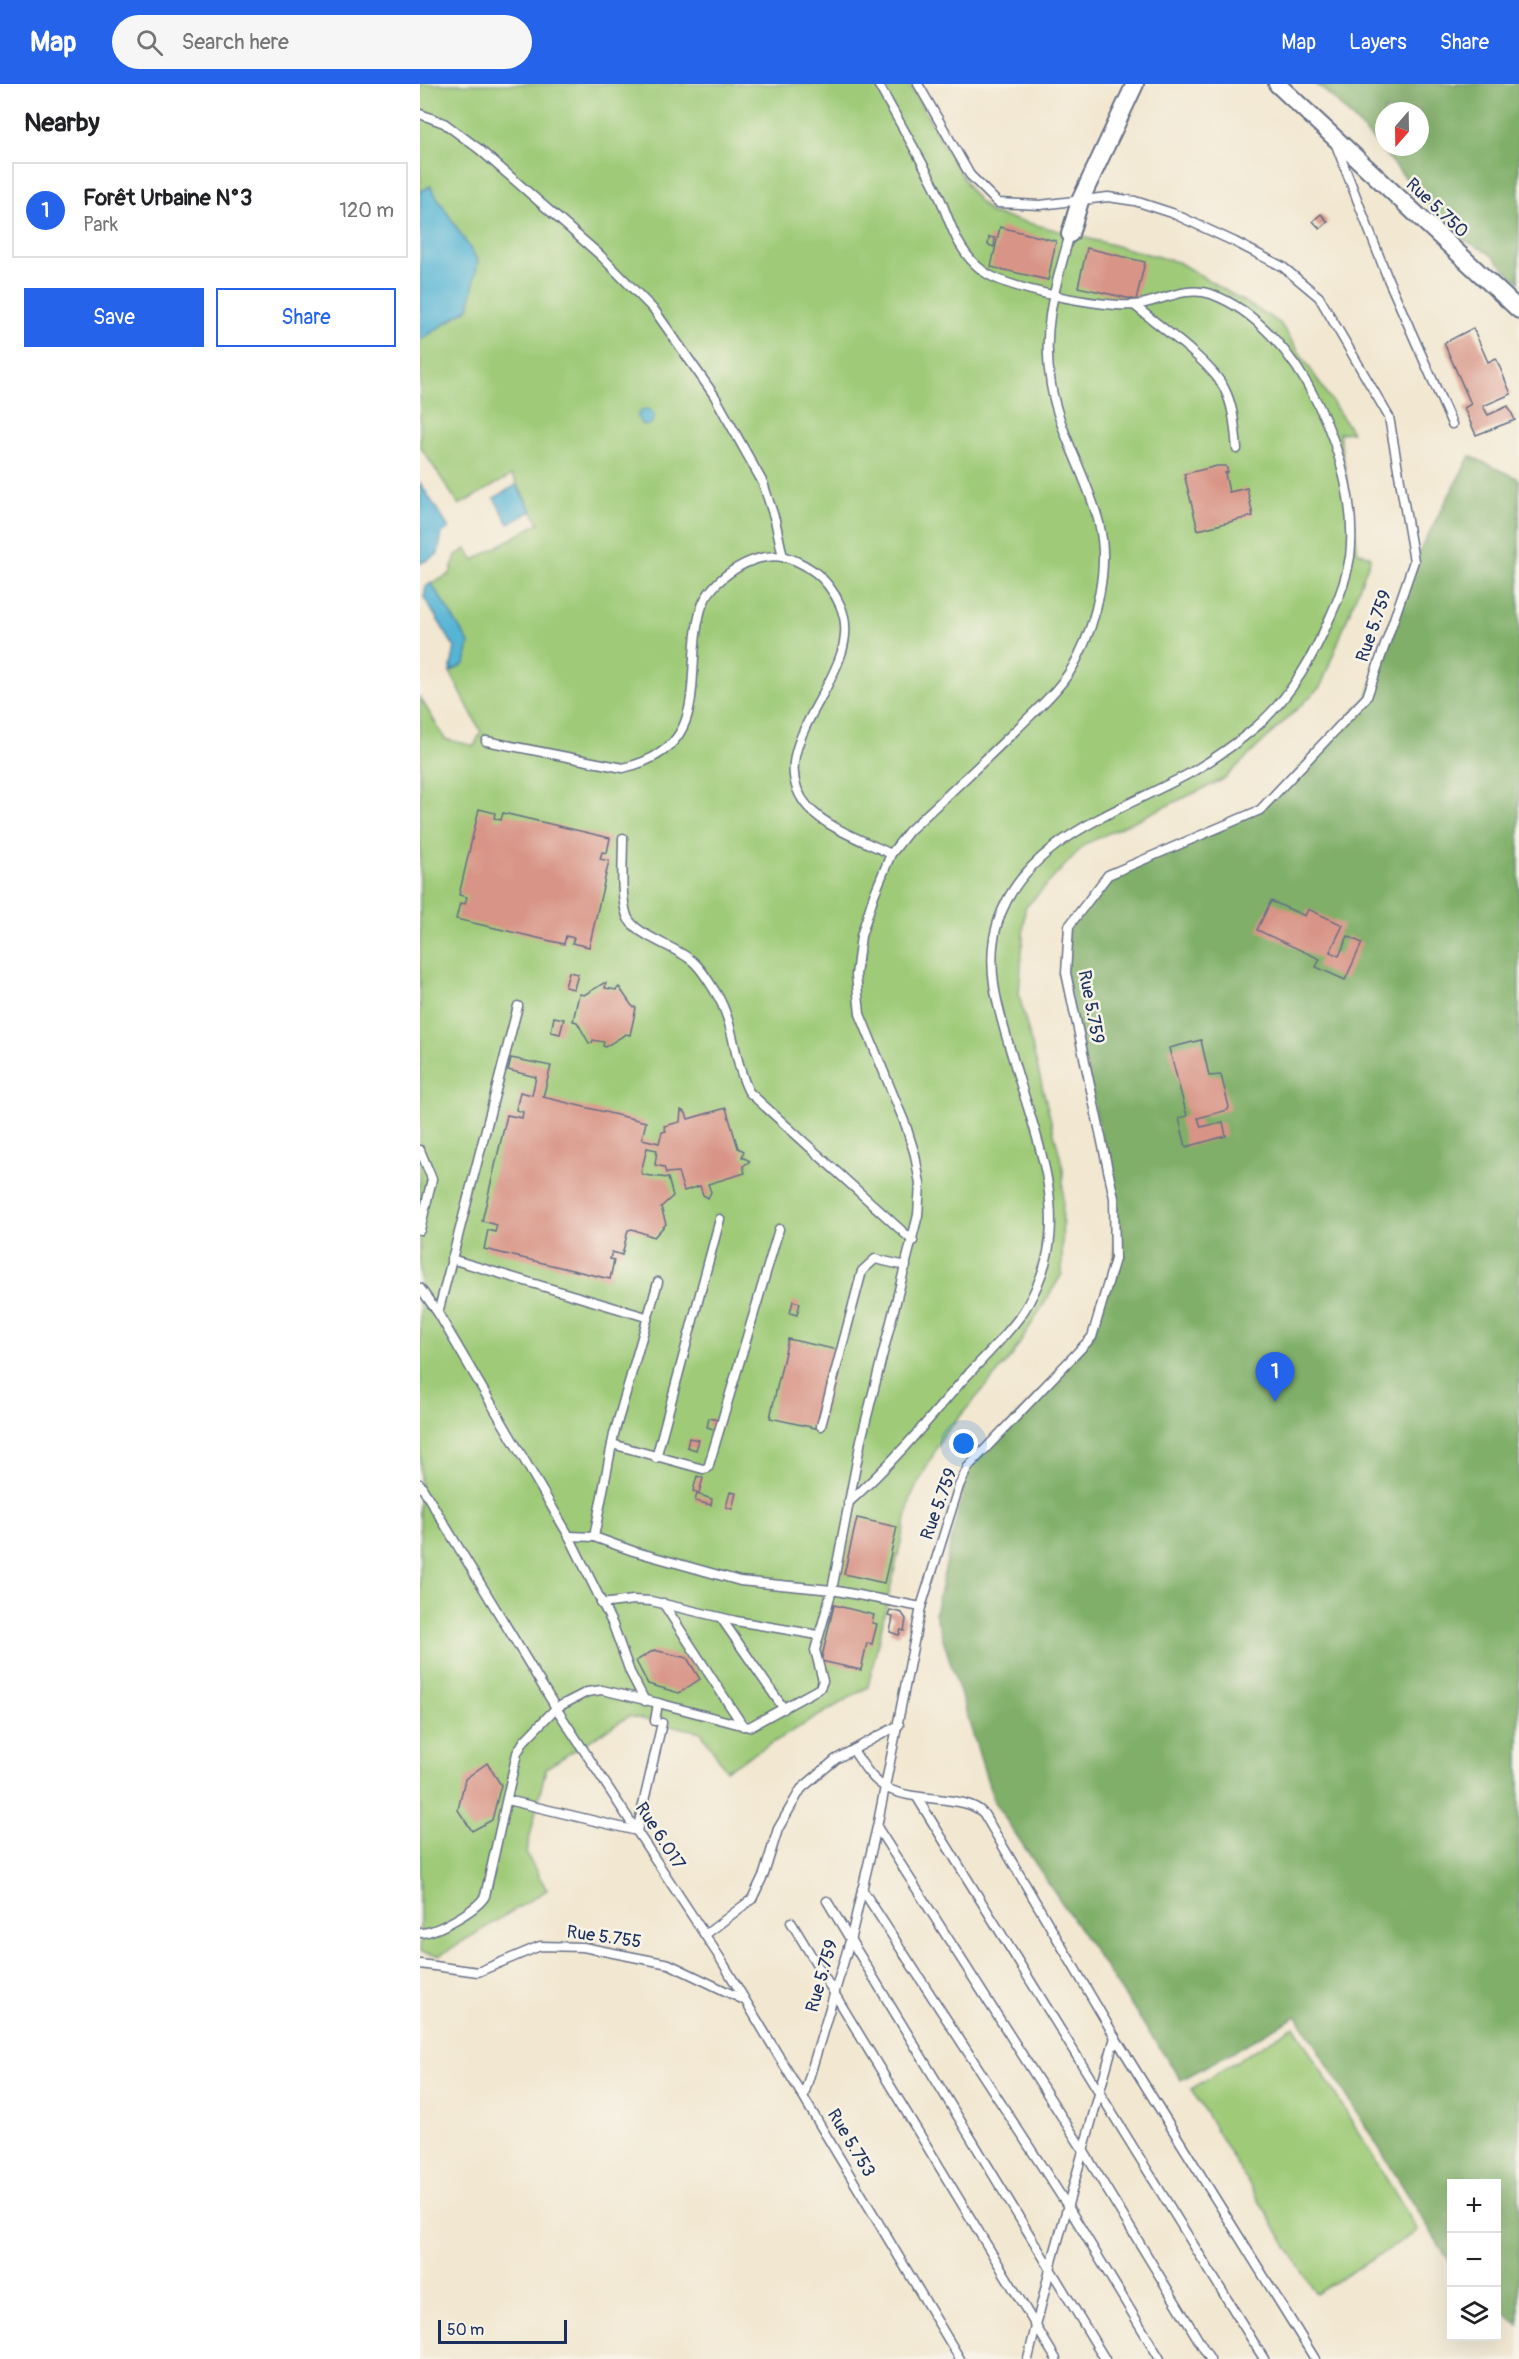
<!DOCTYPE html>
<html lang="en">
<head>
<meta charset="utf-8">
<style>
  :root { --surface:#fff; --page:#f6f6f6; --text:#202124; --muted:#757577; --line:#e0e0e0; --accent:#2563eb }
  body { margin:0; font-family:Pangolin,sans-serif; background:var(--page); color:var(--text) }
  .controls { position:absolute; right:18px; bottom:18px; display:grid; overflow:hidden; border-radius:0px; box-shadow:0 6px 24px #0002 }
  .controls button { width:54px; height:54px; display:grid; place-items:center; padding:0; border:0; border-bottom:2px solid var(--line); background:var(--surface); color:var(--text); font:30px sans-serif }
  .compass { position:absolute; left:955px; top:18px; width:54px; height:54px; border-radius:50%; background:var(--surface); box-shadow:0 6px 24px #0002; rotate:200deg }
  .scale { position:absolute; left:18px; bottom:15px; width:129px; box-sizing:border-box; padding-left:6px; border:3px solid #1b2f5e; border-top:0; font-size:16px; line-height:21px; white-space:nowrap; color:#1b2f5e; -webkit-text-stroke:4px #f7f3e8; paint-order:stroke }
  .you { position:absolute; left:544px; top:1360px; width:21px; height:21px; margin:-15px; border:4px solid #fff; border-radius:50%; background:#1a73e8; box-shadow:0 0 0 9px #1a73e833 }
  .badge { display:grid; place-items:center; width:39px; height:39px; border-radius:50%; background:var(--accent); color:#fff; font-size:20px; font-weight:700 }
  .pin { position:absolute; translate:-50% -50px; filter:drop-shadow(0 2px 3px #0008) }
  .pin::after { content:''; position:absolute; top:32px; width:21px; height:18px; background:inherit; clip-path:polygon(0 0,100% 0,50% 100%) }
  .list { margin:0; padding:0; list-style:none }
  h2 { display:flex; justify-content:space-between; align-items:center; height:78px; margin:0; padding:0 24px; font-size:26px }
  h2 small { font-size:20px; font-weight:400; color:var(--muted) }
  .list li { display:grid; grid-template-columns:39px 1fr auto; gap:18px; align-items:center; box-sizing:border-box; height:96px; margin:0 12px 12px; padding:0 12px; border:2px solid var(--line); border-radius:0px }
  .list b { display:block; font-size:22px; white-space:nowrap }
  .list p { margin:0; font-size:20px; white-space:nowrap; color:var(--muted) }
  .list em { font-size:20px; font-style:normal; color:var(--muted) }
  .actions { display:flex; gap:12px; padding:18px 24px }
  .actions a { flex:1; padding:14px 0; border:2px solid var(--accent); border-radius:0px; text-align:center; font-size:21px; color:var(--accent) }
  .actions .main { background:var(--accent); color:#fff }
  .icon { flex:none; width:33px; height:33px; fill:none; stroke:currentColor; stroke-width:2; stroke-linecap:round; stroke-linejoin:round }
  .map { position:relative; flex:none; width:1099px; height:2275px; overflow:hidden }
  header { display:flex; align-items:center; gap:36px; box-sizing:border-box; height:84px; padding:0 30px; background:var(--accent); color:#fff }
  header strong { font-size:28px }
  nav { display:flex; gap:33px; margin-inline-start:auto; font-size:21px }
  .search { width:420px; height:54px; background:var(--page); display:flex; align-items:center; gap:15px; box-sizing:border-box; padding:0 21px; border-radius:33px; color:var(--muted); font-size:22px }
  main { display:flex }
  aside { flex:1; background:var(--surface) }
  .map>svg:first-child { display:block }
</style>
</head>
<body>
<header>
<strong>Map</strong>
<div class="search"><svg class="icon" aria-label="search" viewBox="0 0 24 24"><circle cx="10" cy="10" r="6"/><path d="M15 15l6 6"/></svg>Search here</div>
<nav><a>Map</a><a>Layers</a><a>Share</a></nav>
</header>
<main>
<aside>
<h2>Nearby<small></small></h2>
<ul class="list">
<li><span class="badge">1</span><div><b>Forêt Urbaine N°3</b><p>Park</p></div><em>120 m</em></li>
</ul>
<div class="actions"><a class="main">Save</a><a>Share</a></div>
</aside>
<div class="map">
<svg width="1099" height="2275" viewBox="0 0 1099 2275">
  <rect width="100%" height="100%" fill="#f7f3e8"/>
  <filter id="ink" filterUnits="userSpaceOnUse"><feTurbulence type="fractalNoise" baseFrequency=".0167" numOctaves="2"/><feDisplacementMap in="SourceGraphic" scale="12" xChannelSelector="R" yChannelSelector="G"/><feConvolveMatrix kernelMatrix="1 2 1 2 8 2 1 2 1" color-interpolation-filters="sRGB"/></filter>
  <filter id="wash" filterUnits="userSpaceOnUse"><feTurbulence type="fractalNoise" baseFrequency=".008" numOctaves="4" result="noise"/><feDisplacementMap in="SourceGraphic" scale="24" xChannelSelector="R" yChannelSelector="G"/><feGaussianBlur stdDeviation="1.35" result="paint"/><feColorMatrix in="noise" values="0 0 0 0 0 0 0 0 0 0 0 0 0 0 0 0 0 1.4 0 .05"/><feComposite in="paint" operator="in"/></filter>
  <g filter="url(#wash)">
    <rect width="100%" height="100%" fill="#f2e7d0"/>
    <!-- green -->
    <g fill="#9fcb78" stroke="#5d7d6b" stroke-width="1.5">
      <path d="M0 0H489L552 109 570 129 758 178 860 239 932 348 919 349 938 468 951 473 901 602 804 695 665 760 605 824 599 911 643 1084 642 1190 592 1272 523 1352 491 1413 448 1603 306 1686 281 1648 209 1632 126 1684 106 1769 127 1806 19 1872 0 1868V613L25 655 54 662 61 648 30 588 35 564 4 513 6 503 30 490 36 471 46 465 54 476 119 439 92 391 39 421 0 362V256L49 224 11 102 0 108Z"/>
      <path d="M874 1942 998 2147 896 2210 771 2005Z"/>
    </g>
    <!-- forest -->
    <g fill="#7faf68" stroke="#4d6f63" stroke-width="1.5" fill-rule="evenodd">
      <path d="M896 0H1099V198L1069 169 1034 151 953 56 913 14ZM964 27H1000V63H964Z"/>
      <path d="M1050 372 1099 395V2241L1077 2223 1076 2100H1032L1031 2180 877 1932 761 1996 574 1718 515 1529 548 1383 672 1253 695 1175 694 1114 646 889 649 842 688 791 840 726 947 613 994 477Z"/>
    </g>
    <!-- water -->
    <g fill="#57b5d5" stroke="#39729a" stroke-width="1.5">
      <path d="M10 102 58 177 49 224 0 256V108Z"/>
      <circle cx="226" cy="333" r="8"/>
      <path d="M0 399 29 444 22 449 18 470 0 480Z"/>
      <path d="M96 401 112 427 89 440 74 414Z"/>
      <path d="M11 499 49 559 45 580 30 588 35 564 4 513 6 503Z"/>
    </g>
    <g id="blocks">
      <!-- building -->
      <g fill="#d89486">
        <path d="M901 130 908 138 900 145 893 137Z"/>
        <path d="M580 143 636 157 628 196 571 183Z"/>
        <path d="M569 153 575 154 574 163 568 161Z"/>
        <path d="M667 164 725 178 716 216 658 203Z"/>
        <path d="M1053 244 1068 278 1076 274 1091 310 1063 322 1068 331 1088 322 1095 336 1056 351 1044 324 1051 320 1024 259Z"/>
        <path d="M797 382H806L808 388 805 389 809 408 827 404 833 432 778 446 764 390Z"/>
        <path d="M59 725 75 729 74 734 81 736 83 729 190 754 187 769 182 768 180 775 189 777 169 863 152 859 154 854 146 852 144 860 36 835 40 819 45 820 47 813 39 811Z"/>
        <path d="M851 817 885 832 888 825 923 841 910 868 919 872 928 852 942 859 925 896 896 883 900 875 837 846Z"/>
        <path d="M149 888 158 890 154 905 145 903Z"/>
        <path d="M184 899H186L185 904 196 906 199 903 212 922 216 924 210 951 206 950 185 963 183 962 184 958 173 956 172 959H169L157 938 153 937 159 910 164 911Z"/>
        <path d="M134 933 144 935 140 950 131 948Z"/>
        <path d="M781 956 789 992 801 991 809 1023 808 1026 778 1034 781 1043 803 1038 806 1052 766 1063 759 1034 767 1032 749 964Z"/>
        <path d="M91 974 131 982 123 1013 226 1038 222 1055 239 1059 242 1048 246 1047 244 1042 260 1038 261 1026 266 1029 268 1035 306 1024 318 1064 324 1067 322 1073 330 1077 323 1082 325 1089 288 1100 291 1108 288 1114 283 1111 280 1102 264 1107 258 1088 246 1089 244 1083 235 1081 237 1066 227 1064 221 1088 224 1091 248 1094 253 1112 241 1123 246 1140 234 1153 212 1145 208 1146 202 1171 192 1168 190 1175 194 1176 190 1195 64 1165 68 1146 75 1148 77 1141 62 1137 87 1031 102 1034 103 1028 96 1026 100 1008 112 1011 116 993 88 986Z"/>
        <path d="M373 1217 380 1219 377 1231 370 1229Z"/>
        <path d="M368 1255 418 1266 400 1345 350 1334Z"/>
        <path d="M289 1334 303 1337 300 1347 287 1343Z"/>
        <path d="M269 1354 279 1356 276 1366 267 1363Z"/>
        <path d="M277 1392 283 1394 279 1409 273 1407Z"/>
        <path d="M310 1408 316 1409 312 1425 306 1423Z"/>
        <path d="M277 1410 292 1415 291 1421 275 1417Z"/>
        <path d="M437 1434 477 1443 464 1499 424 1490Z"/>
        <path d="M414 1521 454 1531 452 1539 457 1540 452 1560 447 1559 441 1586 401 1577Z"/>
        <path d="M470 1526 482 1529 486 1535 484 1547 481 1546 479 1551 470 1548 473 1533 468 1532Z"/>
        <path d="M234 1566 267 1574 280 1595 259 1609 228 1600 216 1577Z"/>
        <path d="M67 1679 81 1701 72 1736 52 1747 38 1726 45 1695Z"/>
      </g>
    </g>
  </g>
  <g filter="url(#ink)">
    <use href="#blocks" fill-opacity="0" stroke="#666f86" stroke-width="1.5"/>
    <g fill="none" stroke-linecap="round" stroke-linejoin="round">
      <!-- service casing -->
      <g stroke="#666f86" stroke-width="11">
        <g id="service">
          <path d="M0 30 24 39 59 65 180 171 235 227 294 311 343 399 355 436 363 473"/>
          <path d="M916 61 968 195 1032 340"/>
          <path d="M714 221C739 242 792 278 805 306 814 324 815 346 817 365"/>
          <path d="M66 657 203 684C296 663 262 591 281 525 289 496 333 467 363 473 372 474 385 481 392 486 404 494 415 509 420 521 451 588 334 660 388 723 408 745 445 757 471 770"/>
          <path d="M203 754C203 776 200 812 207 832 213 850 256 863 271 876 281 883 289 898 296 909 315 939 313 977 329 1008L493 1157"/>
          <path d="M98 922 18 1229 149 1452 193 1541 210 1588 225 1617"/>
          <path d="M0 1066 12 1095 0 1146"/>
          <path d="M31 1175 226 1233"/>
          <path d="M0 1204 18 1229"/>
          <path d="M401 1342 442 1187 455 1175 486 1182"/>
          <path d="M192 1360 283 1385 288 1384 359 1145"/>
          <path d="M236 1374 300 1135"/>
          <path d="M0 1400 136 1624 300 1874 540 2275"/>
          <path d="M428 1419C470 1382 506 1339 542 1297 561 1276 584 1255 601 1231 613 1214 624 1188 628 1168 640 1107 613 1043 596 985 583 939 563 890 577 841 602 755 702 727 772 688 794 675 817 659 836 643 872 612 894 571 912 529 920 512 927 491 930 473 941 384 880 242 791 210 765 201 740 218 715 221 684 224 586 205 563 187 534 165 530 134 515 103 497 68 477 34 458 0"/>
          <path d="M149 1452 174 1453 213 1467 320 1497 412 1506 395 1566 403 1597 400 1604 329 1643 238 1619"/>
          <path d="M174 1453 194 1350 238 1198"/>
          <path d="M243 1519 323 1642"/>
          <path d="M181 1520 213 1516 231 1517 316 1537 398 1551"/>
          <path d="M501 1523 412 1506 441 1356 498 1131 500 1100 495 1071 486 1042 440 930 436 891 441 852 454 811 471 770 489 747C526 713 562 679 598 644 619 623 644 602 657 575 677 536 690 482 679 439 667 392 639 349 631 301 621 245 635 203 650 150"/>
          <path d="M301 1534 364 1625"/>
          <path d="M433 1666C442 1679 452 1697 467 1704 495 1719 547 1710 564 1730L695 1953 895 2275"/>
          <path d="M498 1715 844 2275"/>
          <path d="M87 1716 217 1747 242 1639"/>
          <path d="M457 1743 663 2066 790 2275"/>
          <path d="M442 1805 647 2121 740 2275"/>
          <path d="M407 1817 685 2275"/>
          <path d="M371 1838 636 2275"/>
          <path d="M0 1849C16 1849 57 1826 65 1812L97 1669 104 1657 136 1624 167 1608 182 1606 238 1619 235 1637"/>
          <path d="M285 1851 332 1815 344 1790 358 1745 381 1705 416 1675 479 1641"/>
          <path d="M0 1880 58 1888 120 1862 163 1863 249 1880 324 1916"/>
          <path d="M384 2011 430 1857 457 1743 501 1523 539 1402 548 1383 672 1253 695 1175 694 1114 646 889 649 842 688 791 840 726 947 613 994 477 969 333 899 213 863 183 815 158 752 129 715 117 688 113 620 121 578 119 550 91 498 0"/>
          <path d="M608 2275 630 2185 695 1953"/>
        </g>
      </g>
      <!-- minor casing -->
      <g stroke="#666f86" stroke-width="20">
        <g id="minor">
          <path d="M857 0 1099 226"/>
          <path d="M650 150 660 117 715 0"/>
        </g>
      </g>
      <!-- service -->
      <use href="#service" stroke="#fff" stroke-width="8"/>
      <!-- minor -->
      <use href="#minor" stroke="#fff" stroke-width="16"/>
    </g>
  </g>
  <g text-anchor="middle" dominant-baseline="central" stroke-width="5" stroke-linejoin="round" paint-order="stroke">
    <!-- street labels -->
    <g font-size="18" fill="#1b2f5e" stroke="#f7f3e8">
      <text transform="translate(1017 124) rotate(43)">Rue 5.750</text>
      <text transform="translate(954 542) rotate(-71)">Rue 5.759</text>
      <text transform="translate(671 923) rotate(79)">Rue 5.759</text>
      <text transform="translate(519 1420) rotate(-70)">Rue 5.759</text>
      <text transform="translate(240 1752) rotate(57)">Rue 6.017</text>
      <text transform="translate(184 1853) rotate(8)">Rue 5.755</text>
      <text transform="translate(402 1892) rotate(-74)">Rue 5.759</text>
      <text transform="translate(431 2059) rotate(59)">Rue 5.753</text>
    </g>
  </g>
</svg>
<div class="controls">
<button>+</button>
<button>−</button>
<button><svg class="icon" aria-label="layers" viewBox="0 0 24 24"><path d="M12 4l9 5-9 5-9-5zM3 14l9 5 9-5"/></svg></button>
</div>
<svg class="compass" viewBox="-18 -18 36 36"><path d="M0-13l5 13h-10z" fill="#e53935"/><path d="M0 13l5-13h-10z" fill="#757577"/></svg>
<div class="scale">50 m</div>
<div class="you"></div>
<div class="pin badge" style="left:855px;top:1318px">1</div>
</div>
</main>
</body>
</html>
